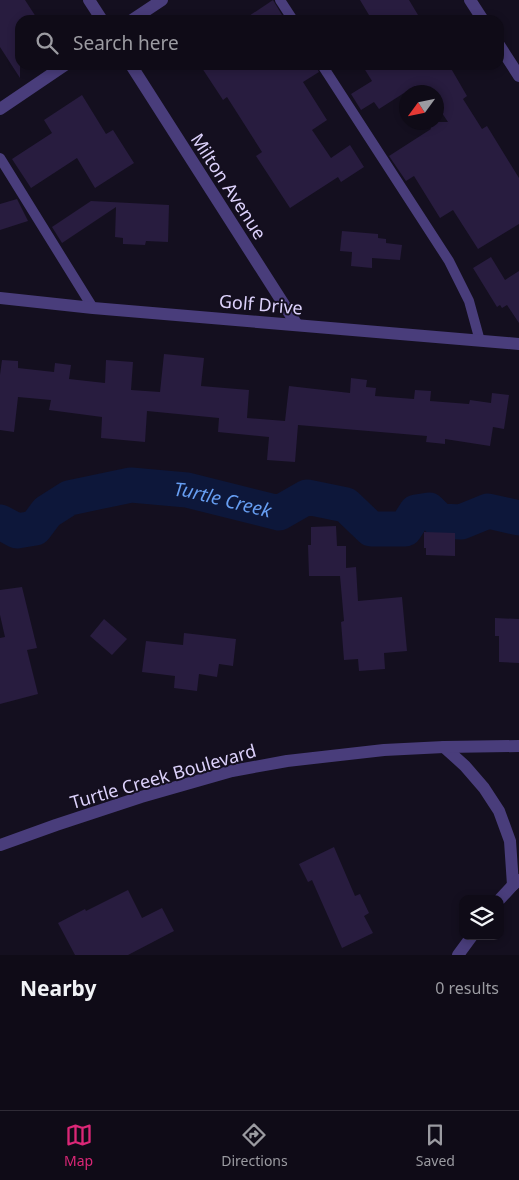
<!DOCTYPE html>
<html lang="en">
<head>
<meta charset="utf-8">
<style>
  :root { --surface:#0f0b17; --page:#1d1924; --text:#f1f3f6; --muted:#9b9ba1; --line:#2f2b36; --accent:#db2777 }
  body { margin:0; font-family:"Noto Sans",sans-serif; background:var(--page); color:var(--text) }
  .controls { position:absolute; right:15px; bottom:15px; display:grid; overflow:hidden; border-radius:10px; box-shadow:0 2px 8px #0003 }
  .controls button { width:45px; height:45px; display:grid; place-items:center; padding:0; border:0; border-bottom:1px solid var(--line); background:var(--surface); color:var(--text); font:25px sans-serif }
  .compass { position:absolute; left:399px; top:85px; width:45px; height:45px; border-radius:50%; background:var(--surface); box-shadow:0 2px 8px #0003; rotate:237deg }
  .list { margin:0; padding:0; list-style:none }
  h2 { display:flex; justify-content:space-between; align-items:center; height:65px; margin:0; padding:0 20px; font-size:21px }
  h2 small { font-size:16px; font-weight:400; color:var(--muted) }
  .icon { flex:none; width:28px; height:28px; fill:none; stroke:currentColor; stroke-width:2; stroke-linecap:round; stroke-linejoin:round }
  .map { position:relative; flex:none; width:519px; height:955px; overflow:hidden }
  .search { position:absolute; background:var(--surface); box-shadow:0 2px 8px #0003; left:15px; right:15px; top:15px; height:55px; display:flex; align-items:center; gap:12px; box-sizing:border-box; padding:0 18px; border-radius:15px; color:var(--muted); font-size:19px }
  .sheet { height:155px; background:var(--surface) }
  nav { display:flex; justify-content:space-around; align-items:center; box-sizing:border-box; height:70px; border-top:1px solid var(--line); background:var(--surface); font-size:14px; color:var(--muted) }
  nav a { display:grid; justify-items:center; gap:2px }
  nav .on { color:var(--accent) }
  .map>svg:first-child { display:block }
</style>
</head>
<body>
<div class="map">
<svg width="519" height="955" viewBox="0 0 519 955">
  <rect width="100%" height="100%" fill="#140f1f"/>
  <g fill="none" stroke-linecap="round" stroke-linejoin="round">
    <!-- river -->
    <path stroke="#0d173a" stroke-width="35" id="s1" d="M0 522 17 531 35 528 47 512 69 498 131 485 187 490 279 513 307 497 346 505 371 529H405L416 512 429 510 440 521 461 522 488 511 519 518"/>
  </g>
  <!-- building -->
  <g fill="#281c3f">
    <path d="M0 0H25L38 20H20V78L0 47Z"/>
    <path d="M273 0 285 20H243Z"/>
    <path d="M360 0H409L421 20H372Z"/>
    <path d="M200 65H315L319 72 303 82 327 120 312 130 331 158 350 145 364 167 341 182 338 177 290 208 256 156 262 152 227 97 223 100Z"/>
    <path d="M362 65H449L467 96 463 99 482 129 487 126 519 178V224L478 249 453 210 440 218 414 176 406 181 389 156 431 129 427 122H448L436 104V92H429L424 85 417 89 415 86 379 109 374 102 361 110 351 94 372 81Z"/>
    <path d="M82 95 106 134 113 130 134 163 95 188 77 158 31 188 12 159 52 133 44 120Z"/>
    <path d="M17 199 28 221 0 230V204Z"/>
    <path d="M91 201 169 205 168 242 146 241 145 245 123 244V238L115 237 116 207 62 243 52 227Z"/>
    <path d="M342 231 378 234V238L386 239V243L402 245 400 260 372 258V268L351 266 352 252 340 251Z"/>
    <path d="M491 257 505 280 519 271V323L507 305 502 308 500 305 497 307 473 268Z"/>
    <path d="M164 354 204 358 201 386 249 390 247 418 285 421 289 386 350 393 351 378 367 380 366 387 376 388 375 396 414 399 415 390 431 391 430 401 469 404 470 400 491 403 492 393 509 395 504 429 493 427 490 446 445 439V444L426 442 427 436 298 425 295 462 267 460 269 437 218 432 219 418 147 411 145 442 101 438 102 417 49 410 51 400 18 397 14 432 0 430V375L2 360 18 361V368L54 372 55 363 71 365 69 379 105 383 106 360 133 362 131 390 160 392Z"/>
    <path d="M336 526 337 546H346V568L356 567 358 601 402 597 407 651 384 653 385 669 359 671 358 659 344 660 341 622 344 621 340 576H309L308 545H311V527Z"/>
    <path d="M424 532 455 533V556L426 555V548H424Z"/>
    <path d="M22 587 37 648 27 650 38 694 0 704V638L5 637 0 615V590Z"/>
    <path d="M495 618 519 619V663L499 662V636H495Z"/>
    <path d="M104 619 127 639 112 655 90 636Z"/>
    <path d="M184 633 236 639 233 666 219 664 217 677 199 674 197 691 174 688 175 676 142 672 146 641 183 645Z"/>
    <path d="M334 847 355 896 360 894 369 913 364 916 373 933 342 948 312 880 308 882 299 864Z"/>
    <path d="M128 890 142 918 162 908 174 931 128 955H75L58 923 85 909 86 911Z"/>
  </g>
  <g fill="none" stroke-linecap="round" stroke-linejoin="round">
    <!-- lane -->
    <g stroke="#493d7b" stroke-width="10">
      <path d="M280 0 293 20"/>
      <path d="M322 65 449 261 469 301 480 341"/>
      <path d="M0 158 93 308"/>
    </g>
    <!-- street -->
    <g stroke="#493d7b" stroke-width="12">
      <path d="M89 0 102 20"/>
      <path d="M470 0 483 20"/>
      <path d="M132 20 162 0"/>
      <path d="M499 45 519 76"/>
      <path d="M131 65 297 325"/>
      <path d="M0 109 65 65"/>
      <path d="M0 298 93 308 519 344"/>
      <path d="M444 747 465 766 484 788 499 811 510 841 513 885"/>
      <path d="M0 845 56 825 141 797 232 771 287 761 384 750 444 747 519 746"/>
      <path d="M500 899 513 885 519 880"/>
      <path d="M458 955 472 936"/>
    </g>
  </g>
  <g text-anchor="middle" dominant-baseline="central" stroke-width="4" stroke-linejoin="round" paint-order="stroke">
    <!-- street labels -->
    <g font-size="18" fill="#dcd1fb" stroke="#140f1f">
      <text transform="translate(229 186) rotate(57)">Milton Avenue</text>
      <text transform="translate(261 304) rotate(5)">Golf Drive</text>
      <text transform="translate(163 776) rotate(-16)">Turtle Creek Boulevard</text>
    </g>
    <!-- water labels -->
    <g font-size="19" font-style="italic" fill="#679ef2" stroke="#140f1f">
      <text stroke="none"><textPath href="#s1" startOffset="240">Turtle Creek</textPath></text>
    </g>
  </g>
</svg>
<div class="controls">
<button><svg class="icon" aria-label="layers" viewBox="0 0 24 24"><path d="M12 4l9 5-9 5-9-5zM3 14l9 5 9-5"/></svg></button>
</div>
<svg class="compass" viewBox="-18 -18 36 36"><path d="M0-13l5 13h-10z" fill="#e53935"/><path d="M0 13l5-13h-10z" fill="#9b9ba1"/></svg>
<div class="search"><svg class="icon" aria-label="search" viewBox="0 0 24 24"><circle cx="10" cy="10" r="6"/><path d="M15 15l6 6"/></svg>Search here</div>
</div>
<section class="sheet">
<h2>Nearby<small>0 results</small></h2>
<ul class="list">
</ul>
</section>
<nav>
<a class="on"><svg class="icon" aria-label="map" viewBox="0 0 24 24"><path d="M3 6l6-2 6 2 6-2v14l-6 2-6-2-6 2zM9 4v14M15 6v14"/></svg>Map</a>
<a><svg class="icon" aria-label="directions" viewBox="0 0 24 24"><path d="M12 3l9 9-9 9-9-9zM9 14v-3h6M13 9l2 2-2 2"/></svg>Directions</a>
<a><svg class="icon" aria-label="saved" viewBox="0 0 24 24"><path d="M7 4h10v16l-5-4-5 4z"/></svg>Saved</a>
</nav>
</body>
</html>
